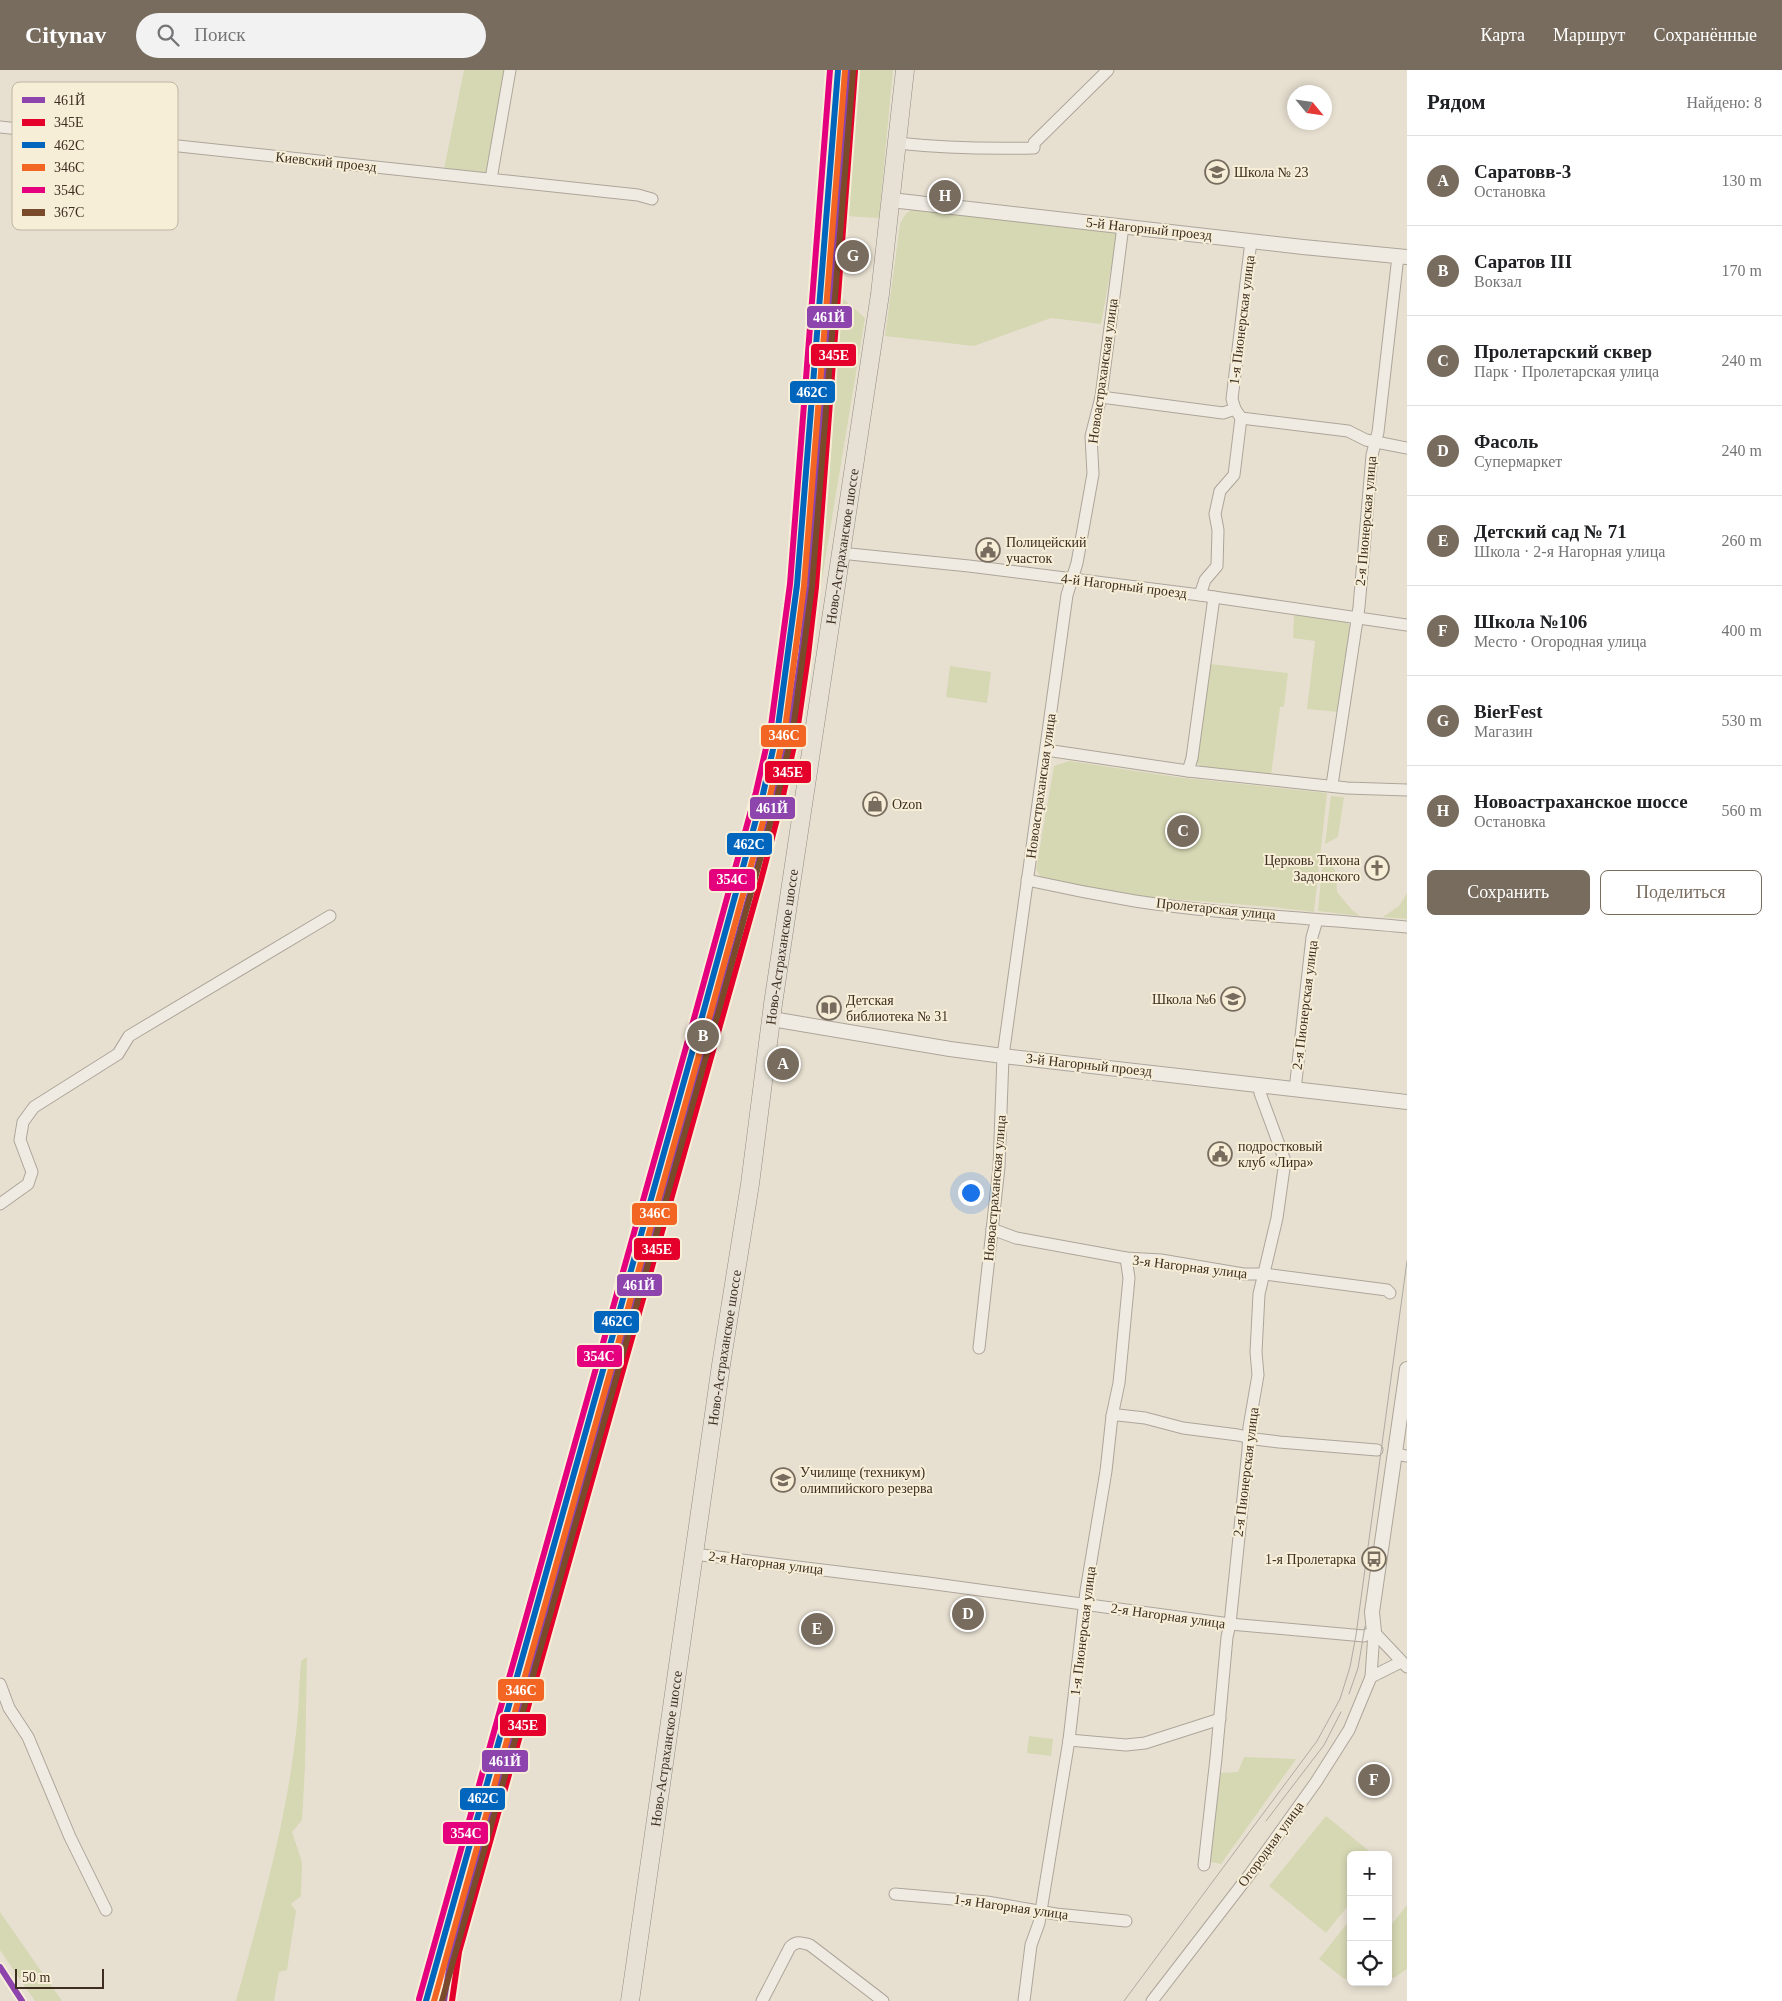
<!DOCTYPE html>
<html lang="ru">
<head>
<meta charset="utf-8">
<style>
  :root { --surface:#fff; --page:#f2f2f2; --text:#202124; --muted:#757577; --line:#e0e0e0; --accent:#786c5e }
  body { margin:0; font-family:Georgia,serif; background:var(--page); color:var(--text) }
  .controls { position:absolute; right:15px; bottom:15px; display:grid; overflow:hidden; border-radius:8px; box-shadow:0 2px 8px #0003 }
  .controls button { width:45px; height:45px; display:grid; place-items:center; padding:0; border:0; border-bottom:1px solid var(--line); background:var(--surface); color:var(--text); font:25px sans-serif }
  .compass { position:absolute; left:1287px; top:15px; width:45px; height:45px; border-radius:50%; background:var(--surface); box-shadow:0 2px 8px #0003; rotate:119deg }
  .scale { position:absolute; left:15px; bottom:12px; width:89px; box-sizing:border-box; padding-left:5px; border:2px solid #3d2e20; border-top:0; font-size:14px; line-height:18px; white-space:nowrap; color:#3d2e20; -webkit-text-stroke:4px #f7eed8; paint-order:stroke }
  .you { position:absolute; left:970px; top:1122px; width:18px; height:18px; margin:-12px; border:4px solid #fff; border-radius:50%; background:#1a73e8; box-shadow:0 0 0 8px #1a73e833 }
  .badge { display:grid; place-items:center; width:32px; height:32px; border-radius:50%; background:var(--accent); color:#fff; font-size:16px; font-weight:700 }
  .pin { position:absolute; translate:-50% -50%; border:2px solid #fff; box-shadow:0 1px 5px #0006 }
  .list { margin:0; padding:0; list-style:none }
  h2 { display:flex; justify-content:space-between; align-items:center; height:65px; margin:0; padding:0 20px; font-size:21px }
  h2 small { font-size:16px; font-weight:400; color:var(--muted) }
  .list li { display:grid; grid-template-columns:32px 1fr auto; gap:15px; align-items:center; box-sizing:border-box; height:90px; padding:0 20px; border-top:1px solid var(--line) }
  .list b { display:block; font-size:19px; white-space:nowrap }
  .list p { margin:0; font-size:16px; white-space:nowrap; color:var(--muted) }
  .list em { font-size:16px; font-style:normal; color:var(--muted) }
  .actions { display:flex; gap:10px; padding:15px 20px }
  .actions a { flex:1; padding:11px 0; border:1px solid var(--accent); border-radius:8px; text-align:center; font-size:18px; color:var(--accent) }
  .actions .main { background:var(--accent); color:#fff }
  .icon { flex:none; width:28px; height:28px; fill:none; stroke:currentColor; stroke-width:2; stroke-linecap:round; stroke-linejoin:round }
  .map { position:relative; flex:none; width:1407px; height:1931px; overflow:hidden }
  header { display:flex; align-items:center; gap:30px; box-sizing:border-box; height:70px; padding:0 25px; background:var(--accent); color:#fff }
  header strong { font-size:24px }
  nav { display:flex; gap:28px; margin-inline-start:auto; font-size:18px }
  .search { width:350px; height:45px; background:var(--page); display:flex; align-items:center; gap:12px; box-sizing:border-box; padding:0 18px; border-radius:28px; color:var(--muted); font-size:19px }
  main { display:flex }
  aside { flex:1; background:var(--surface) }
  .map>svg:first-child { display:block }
</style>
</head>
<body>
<header>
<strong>Citynav</strong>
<div class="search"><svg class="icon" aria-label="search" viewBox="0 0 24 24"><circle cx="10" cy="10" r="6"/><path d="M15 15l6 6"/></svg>Поиск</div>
<nav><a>Карта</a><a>Маршрут</a><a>Сохранённые</a></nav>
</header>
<main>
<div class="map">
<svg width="1407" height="1931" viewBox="0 0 1407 1931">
  <rect width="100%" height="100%" fill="#e7e0d1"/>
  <!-- green -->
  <g fill="#d6d7b3">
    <path d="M464 0H507L489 98 486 103 482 104 444 99Z"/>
    <path d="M856 0H893L879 148 846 146Z"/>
    <path d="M924 138 1114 162 1117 166 1101 254 1051 248 974 276 885 266 900 154C907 140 909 140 924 138Z"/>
    <path d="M841 227 865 248 809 588Z"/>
    <path d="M1294 545 1346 552 1352 557 1339 642 1307 639 1315 571 1293 568Z"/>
    <path d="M1210 594 1288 603 1284 636 1280 637 1271 705 1200 696 1196 692Z"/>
    <path d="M950 596 991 602 987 633 946 627Z"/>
    <path d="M1069 691 1176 707 1327 723 1314 842 1273 837 1134 826 1041 808 1036 799 1054 696Z"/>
    <path d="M1331 726 1344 727 1338 767 1325 774Z"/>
    <path d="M1323 788 1330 790 1336 803 1337 822 1352 840 1360 846 1318 841Z"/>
    <path d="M1407 823V849L1383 847 1399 836Z"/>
    <path d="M307 1587 305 1697 302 1750 292 1762 302 1792 301 1826 291 1834 296 1841 287 1900 279 1902 274 1931H236C260 1843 286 1754 296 1663 299 1640 299 1615 301 1591Z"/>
    <path d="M1029 1666 1053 1669 1051 1686 1027 1683Z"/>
    <path d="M1244 1687 1296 1689 1221 1794 1206 1791 1217 1703 1238 1702Z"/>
    <path d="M1326 1746 1374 1785H1351V1832L1326 1863 1269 1816Z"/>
    <path d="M1407 1835V1899L1395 1907 1388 1909V1859Z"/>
    <path d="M0 1842 62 1931H35L0 1880Z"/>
    <path d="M1349 1851 1351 1852V1911L1343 1908 1319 1889Z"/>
    <path d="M438 1905 441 1906 437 1931H430Z"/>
  </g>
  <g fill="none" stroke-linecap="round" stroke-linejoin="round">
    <!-- minor casing -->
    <g stroke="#ada599" stroke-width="13">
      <g id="minor">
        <path d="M0 57 638 125 652 129"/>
        <path d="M897 73C943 78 988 79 1034 78V73L1108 0"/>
        <path d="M491 109 510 0"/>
        <path d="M1101 327 1223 343 1235 339"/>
        <path d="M1241 348 1348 361 1366 370 1407 378"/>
        <path d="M840 483 969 496 1200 525 1407 555"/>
        <path d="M1200 525 1205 510 1217 496 1218 460 1215 444 1220 421 1234 405 1241 348 1235 339 1232 329 1251 171"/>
        <path d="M1046 680 1188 701 1347 718 1407 720"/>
        <path d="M1188 701 1192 688 1214 527"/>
        <path d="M1332 715 1359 537 1372 385 1378 362 1398 186"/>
        <path d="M1027 810C1063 818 1099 825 1135 831 1225 845 1317 848 1407 857"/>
        <path d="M1295 1020 1312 867 1317 850"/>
        <path d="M0 1134 28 1114 32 1102 20 1070 23 1052 34 1037 118 984 129 966 330 846"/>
        <path d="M992 1159 1016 1168 1126 1188 1161 1190 1243 1204H1264L1387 1220 1390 1223"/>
        <path d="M979 1278 999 1097 1003 986 1067 525 1077 493 1093 404 1091 366 1101 327 1123 156"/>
        <path d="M1112 1346 1118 1345 1145 1348 1183 1358 1238 1365 1255 1369 1279 1372 1377 1380"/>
        <path d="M1395 1384 1407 1386"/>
        <path d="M694 1484 928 1513 1230 1554 1364 1566 1374 1562"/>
        <path d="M1374 1562 1407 1597"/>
        <path d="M1371 1607 1401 1592"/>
        <path d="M0 1614 9 1638 28 1667 70 1767 106 1840"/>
        <path d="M1069 1670 1126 1675 1145 1673 1220 1649"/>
        <path d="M1204 1795 1216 1688 1227 1567 1230 1554 1248 1380 1249 1357 1258 1305 1256 1282 1259 1224 1277 1148 1285 1091 1260 1023V1015"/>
        <path d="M895 1824 987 1832 1056 1844 1126 1851"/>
        <path d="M762 1931 790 1877C797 1870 802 1873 810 1875L883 1931"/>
        <path d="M1024 1931 1031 1875 1039 1853 1069 1670 1086 1521 1106 1401 1112 1346 1119 1313 1129 1208 1126 1188"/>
        <path d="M1152 1931 1250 1804 1316 1712 1349 1660 1371 1607 1374 1562"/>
      </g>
    </g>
    <!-- tertiary casing -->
    <g stroke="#ada599" stroke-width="16">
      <g id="tertiary">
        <path d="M891 130 1303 177 1407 187"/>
        <path d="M772 949 950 979 1003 986 1407 1032"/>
        <path d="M1374 1562 1372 1542 1407 1299"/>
      </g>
    </g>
    <!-- primary casing -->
    <g stroke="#928b80" stroke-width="19">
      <g id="primary">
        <path id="s1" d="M630 1931 721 1295 750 1114 773 934 880 224 905 0"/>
      </g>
    </g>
    <!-- minor -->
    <use href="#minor" stroke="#efebe3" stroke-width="11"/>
    <!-- tertiary -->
    <use href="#tertiary" stroke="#efebe3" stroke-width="14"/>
    <!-- primary -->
    <use href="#primary" stroke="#e6e1d4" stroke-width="18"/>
    <!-- tram -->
    <g stroke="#afaaa2" stroke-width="1">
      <path d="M1349 1624 1358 1598 1365 1556"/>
      <path d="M1266 1751 1324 1675 1341 1642"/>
      <path d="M1124 1931 1317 1671 1340 1629 1350 1597 1356 1565 1407 1191"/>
    </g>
    <!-- rail -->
    <path stroke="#afaaa2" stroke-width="4" stroke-dasharray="9 9" stroke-linecap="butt" d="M820 221 821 364"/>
    <!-- rail-1 casing -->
    <g stroke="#f7eed8" stroke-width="10">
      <g id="rail-1">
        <path d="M0 1897 22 1931"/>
        <path d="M444 1931 452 1880 754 808 775 728 790 660 801 585 809 516 848 0"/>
      </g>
    </g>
    <!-- rail-2 casing -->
    <g stroke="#f7eed8" stroke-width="10">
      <path id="rail-2" d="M452 1931 459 1882 761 810 782 730 797 662 808 586 816 517 855 1"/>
    </g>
    <!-- rail-3 casing -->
    <g stroke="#f7eed8" stroke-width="10">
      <path id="rail-3" d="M426 1931 697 965 763 724 778 657 797 515 838 0"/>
    </g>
    <!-- rail-4 casing -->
    <g stroke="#f7eed8" stroke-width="10">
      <path id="rail-4" d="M434 1931 704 967 770 726 785 659 804 516 845 1"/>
    </g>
    <!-- rail-5 casing -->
    <g stroke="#f7eed8" stroke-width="10">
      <path id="rail-5" d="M419 1929 690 963 756 722 771 656 790 514 830 0"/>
    </g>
    <!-- rail-6 casing -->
    <g stroke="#f7eed8" stroke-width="10">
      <path id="rail-6" d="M442 1931 711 969 777 728 793 660 812 516 853 1"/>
    </g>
    <!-- rail-1 -->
    <use href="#rail-1" stroke="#8e44ad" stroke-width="6"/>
    <!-- rail-2 -->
    <use href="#rail-2" stroke="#e4002b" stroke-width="6"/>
    <!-- rail-3 -->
    <use href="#rail-3" stroke="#0065bd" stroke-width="6"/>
    <!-- rail-4 -->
    <use href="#rail-4" stroke="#f26522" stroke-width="6"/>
    <!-- rail-5 -->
    <use href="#rail-5" stroke="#e5007d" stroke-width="6"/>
    <!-- rail-6 -->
    <use href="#rail-6" stroke="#7a4b2a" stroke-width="6"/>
  </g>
  <!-- icons -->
  <defs>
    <g id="school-ring" transform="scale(1.25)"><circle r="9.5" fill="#f7eed8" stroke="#786c5e" stroke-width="1.5"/><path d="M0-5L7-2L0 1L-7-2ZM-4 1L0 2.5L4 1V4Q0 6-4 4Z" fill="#786c5e"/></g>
    <g id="civic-ring" transform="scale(1.25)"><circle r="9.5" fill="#f7eed8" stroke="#786c5e" stroke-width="1.5"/><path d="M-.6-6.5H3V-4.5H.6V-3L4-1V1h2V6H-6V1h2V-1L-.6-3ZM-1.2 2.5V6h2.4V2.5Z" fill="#786c5e"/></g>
    <g id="shop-ring" transform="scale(1.25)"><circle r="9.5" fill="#f7eed8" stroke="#786c5e" stroke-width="1.5"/><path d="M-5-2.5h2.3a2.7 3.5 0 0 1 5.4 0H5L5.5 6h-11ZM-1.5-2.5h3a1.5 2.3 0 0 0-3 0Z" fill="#786c5e"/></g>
    <g id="church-ring" transform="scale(1.25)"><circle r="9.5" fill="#f7eed8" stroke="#786c5e" stroke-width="1.5"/><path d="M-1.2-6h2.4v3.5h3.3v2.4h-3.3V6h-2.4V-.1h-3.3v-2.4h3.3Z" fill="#786c5e"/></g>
    <g id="library-ring" transform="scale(1.25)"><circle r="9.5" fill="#f7eed8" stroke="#786c5e" stroke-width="1.5"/><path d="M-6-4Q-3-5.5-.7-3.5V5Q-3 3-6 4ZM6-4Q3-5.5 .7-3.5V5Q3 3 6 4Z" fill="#786c5e"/></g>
    <g id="university-ring" transform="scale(1.25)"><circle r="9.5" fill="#f7eed8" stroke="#786c5e" stroke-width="1.5"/><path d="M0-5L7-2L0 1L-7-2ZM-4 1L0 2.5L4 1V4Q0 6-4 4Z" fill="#786c5e"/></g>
    <g id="bus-ring" transform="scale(1.25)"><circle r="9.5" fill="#f7eed8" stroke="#786c5e" stroke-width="1.5"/><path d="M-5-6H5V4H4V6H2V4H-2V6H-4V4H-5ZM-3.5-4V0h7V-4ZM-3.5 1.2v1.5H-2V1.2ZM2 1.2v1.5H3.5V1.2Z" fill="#786c5e"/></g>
  </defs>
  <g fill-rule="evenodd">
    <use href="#school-ring" x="1217" y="102"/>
    <use href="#civic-ring" x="988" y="480"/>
    <use href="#shop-ring" x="875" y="734"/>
    <use href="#church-ring" x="1377" y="798"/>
    <use href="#school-ring" x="1233" y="929"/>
    <use href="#library-ring" x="829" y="938"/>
    <use href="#civic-ring" x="1220" y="1084"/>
    <use href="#university-ring" x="783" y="1410"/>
    <use href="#bus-ring" x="1374" y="1489"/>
  </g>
  <g text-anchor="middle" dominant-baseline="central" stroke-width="4" stroke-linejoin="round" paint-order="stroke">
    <!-- street labels -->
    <g font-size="14" fill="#3d2e20" stroke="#f7eed8">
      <text transform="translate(326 92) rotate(6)">Киевский проезд</text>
      <text transform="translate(1149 159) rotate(6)">5-й Нагорный проезд</text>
      <text transform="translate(1242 250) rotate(-83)">1-я Пионерская улица</text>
      <text transform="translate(1103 301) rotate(-82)">Новоастраханская улица</text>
      <text transform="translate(1366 451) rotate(-85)">2-я Пионерская улица</text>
      <text stroke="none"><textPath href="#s1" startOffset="1470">Ново-Астраханское шоссе</textPath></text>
      <text transform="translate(1124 516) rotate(7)">4-й Нагорный проезд</text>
      <text transform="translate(1041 716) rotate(-82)">Новоастраханская улица</text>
      <text transform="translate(1216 839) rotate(6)">Пролетарская улица</text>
      <text stroke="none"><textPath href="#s1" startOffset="1065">Ново-Астраханское шоссе</textPath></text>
      <text transform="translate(1305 935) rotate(-83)">2-я Пионерская улица</text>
      <text transform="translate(1089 995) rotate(6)">3-й Нагорный проезд</text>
      <text transform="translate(995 1118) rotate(-85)">Новоастраханская улица</text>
      <text transform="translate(1190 1197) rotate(7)">3-я Нагорная улица</text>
      <text stroke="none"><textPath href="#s1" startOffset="660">Ново-Астраханское шоссе</textPath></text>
      <text transform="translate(1246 1402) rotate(-83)">2-я Пионерская улица</text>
      <text transform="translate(766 1493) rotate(7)">2-я Нагорная улица</text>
      <text transform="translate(1168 1546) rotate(8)">2-я Нагорная улица</text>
      <text transform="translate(1083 1561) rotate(-83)">1-я Пионерская улица</text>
      <text stroke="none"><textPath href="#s1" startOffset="255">Ново-Астраханское шоссе</textPath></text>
      <text transform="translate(1271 1774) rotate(-54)">Огородная улица</text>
      <text transform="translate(1011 1837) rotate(8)">1-я Нагорная улица</text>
    </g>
    <!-- poi labels -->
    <g font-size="14" fill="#3d2e20" stroke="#f7eed8" text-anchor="start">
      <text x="1234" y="102">Школа № 23</text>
      <text x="1006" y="472">Полицейский<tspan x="1006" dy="16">участок</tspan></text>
      <text x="892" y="734">Ozon</text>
      <text x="1360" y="790" text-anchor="end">Церковь Тихона<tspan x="1360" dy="16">Задонского</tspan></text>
      <text x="1216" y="929" text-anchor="end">Школа №6</text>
      <text x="846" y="930">Детская<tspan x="846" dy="16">библиотека № 31</tspan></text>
      <text x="1238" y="1076">подростковый<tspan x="1238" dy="16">клуб «Лира»</tspan></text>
      <text x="800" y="1402">Училище (техникум)<tspan x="800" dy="16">олимпийского резерва</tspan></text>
      <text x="1356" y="1489" text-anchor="end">1-я Пролетарка</text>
    </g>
  </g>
  <!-- legend -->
  <rect x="12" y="12" width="166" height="148" rx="8" fill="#f7eed8" stroke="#bfb4a1" stroke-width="1"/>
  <rect x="22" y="27" width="23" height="6" fill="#8e44ad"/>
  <rect x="22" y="49" width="23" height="7" fill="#e4002b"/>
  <rect x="22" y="72" width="23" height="6" fill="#0065bd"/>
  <rect x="22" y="94" width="23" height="7" fill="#f26522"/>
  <rect x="22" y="117" width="23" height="6" fill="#e5007d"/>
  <rect x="22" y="139" width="23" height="7" fill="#7a4b2a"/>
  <g font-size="14" fill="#3d2e20">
    <text x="54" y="35">461Й</text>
    <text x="54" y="57">345Е</text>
    <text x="54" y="80">462С</text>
    <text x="54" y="102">346С</text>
    <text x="54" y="125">354С</text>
    <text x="54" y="147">367С</text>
  </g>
  <g stroke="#f7eed8" stroke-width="2">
    <rect x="806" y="235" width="47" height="24" rx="5" fill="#8e44ad"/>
    <rect x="810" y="273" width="47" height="24" rx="5" fill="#e4002b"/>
    <rect x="789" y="310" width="47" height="24" rx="5" fill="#0065bd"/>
    <rect x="760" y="654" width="47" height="24" rx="5" fill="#f26522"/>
    <rect x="764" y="690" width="48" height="24" rx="5" fill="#e4002b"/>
    <rect x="749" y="726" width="47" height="24" rx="5" fill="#8e44ad"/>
    <rect x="726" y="762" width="47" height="24" rx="5" fill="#0065bd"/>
    <rect x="708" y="798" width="48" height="24" rx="5" fill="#e5007d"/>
    <rect x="631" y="1132" width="47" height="24" rx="5" fill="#f26522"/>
    <rect x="633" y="1167" width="48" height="24" rx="5" fill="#e4002b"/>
    <rect x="616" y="1203" width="47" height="24" rx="5" fill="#8e44ad"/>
    <rect x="593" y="1240" width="47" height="24" rx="5" fill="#0065bd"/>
    <rect x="576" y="1274" width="47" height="24" rx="5" fill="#e5007d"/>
    <rect x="497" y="1608" width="48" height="24" rx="5" fill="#f26522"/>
    <rect x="499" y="1643" width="48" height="24" rx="5" fill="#e4002b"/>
    <rect x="481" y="1679" width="48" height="24" rx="5" fill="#8e44ad"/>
    <rect x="459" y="1717" width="47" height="24" rx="5" fill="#0065bd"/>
    <rect x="442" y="1751" width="47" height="24" rx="5" fill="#e5007d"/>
  </g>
  <g font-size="14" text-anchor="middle" font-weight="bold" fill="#fff">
    <text x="829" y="252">461Й</text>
    <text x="834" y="290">345Е</text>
    <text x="812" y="327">462С</text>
    <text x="784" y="670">346С</text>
    <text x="788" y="707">345Е</text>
    <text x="772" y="743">461Й</text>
    <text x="749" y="779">462С</text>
    <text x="732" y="814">354С</text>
    <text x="655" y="1148">346С</text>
    <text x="657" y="1184">345Е</text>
    <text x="639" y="1220">461Й</text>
    <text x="617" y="1256">462С</text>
    <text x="599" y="1291">354С</text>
    <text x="521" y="1625">346С</text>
    <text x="523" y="1660">345Е</text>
    <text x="505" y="1696">461Й</text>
    <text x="483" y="1733">462С</text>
    <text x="466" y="1768">354С</text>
  </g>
</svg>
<div class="controls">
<button>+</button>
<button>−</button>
<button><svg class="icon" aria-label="locate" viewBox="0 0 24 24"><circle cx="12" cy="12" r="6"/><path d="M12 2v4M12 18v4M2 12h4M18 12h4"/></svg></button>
</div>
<svg class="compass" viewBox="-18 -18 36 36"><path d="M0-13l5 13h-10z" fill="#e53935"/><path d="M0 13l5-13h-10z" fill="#757577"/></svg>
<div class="scale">50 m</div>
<div class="you"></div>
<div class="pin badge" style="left:783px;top:994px">A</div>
<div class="pin badge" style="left:703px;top:966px">B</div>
<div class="pin badge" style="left:1183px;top:761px">C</div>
<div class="pin badge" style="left:968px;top:1544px">D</div>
<div class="pin badge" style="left:817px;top:1559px">E</div>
<div class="pin badge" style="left:1374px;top:1710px">F</div>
<div class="pin badge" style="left:853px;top:186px">G</div>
<div class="pin badge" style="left:945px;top:126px">H</div>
</div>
<aside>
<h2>Рядом<small>Найдено: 8</small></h2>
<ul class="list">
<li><span class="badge">A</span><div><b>Саратовв-3</b><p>Остановка</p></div><em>130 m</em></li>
<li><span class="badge">B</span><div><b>Саратов III</b><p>Вокзал</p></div><em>170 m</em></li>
<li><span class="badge">C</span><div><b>Пролетарский сквер</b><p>Парк · Пролетарская улица</p></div><em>240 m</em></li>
<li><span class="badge">D</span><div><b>Фасоль</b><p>Супермаркет</p></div><em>240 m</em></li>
<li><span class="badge">E</span><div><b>Детский сад № 71</b><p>Школа · 2-я Нагорная улица</p></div><em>260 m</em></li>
<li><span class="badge">F</span><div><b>Школа №106</b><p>Место · Огородная улица</p></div><em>400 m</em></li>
<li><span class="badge">G</span><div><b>BierFest</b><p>Магазин</p></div><em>530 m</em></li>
<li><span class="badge">H</span><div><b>Новоастраханское шоссе</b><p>Остановка</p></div><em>560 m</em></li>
</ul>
<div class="actions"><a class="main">Сохранить</a><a>Поделиться</a></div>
</aside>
</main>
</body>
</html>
